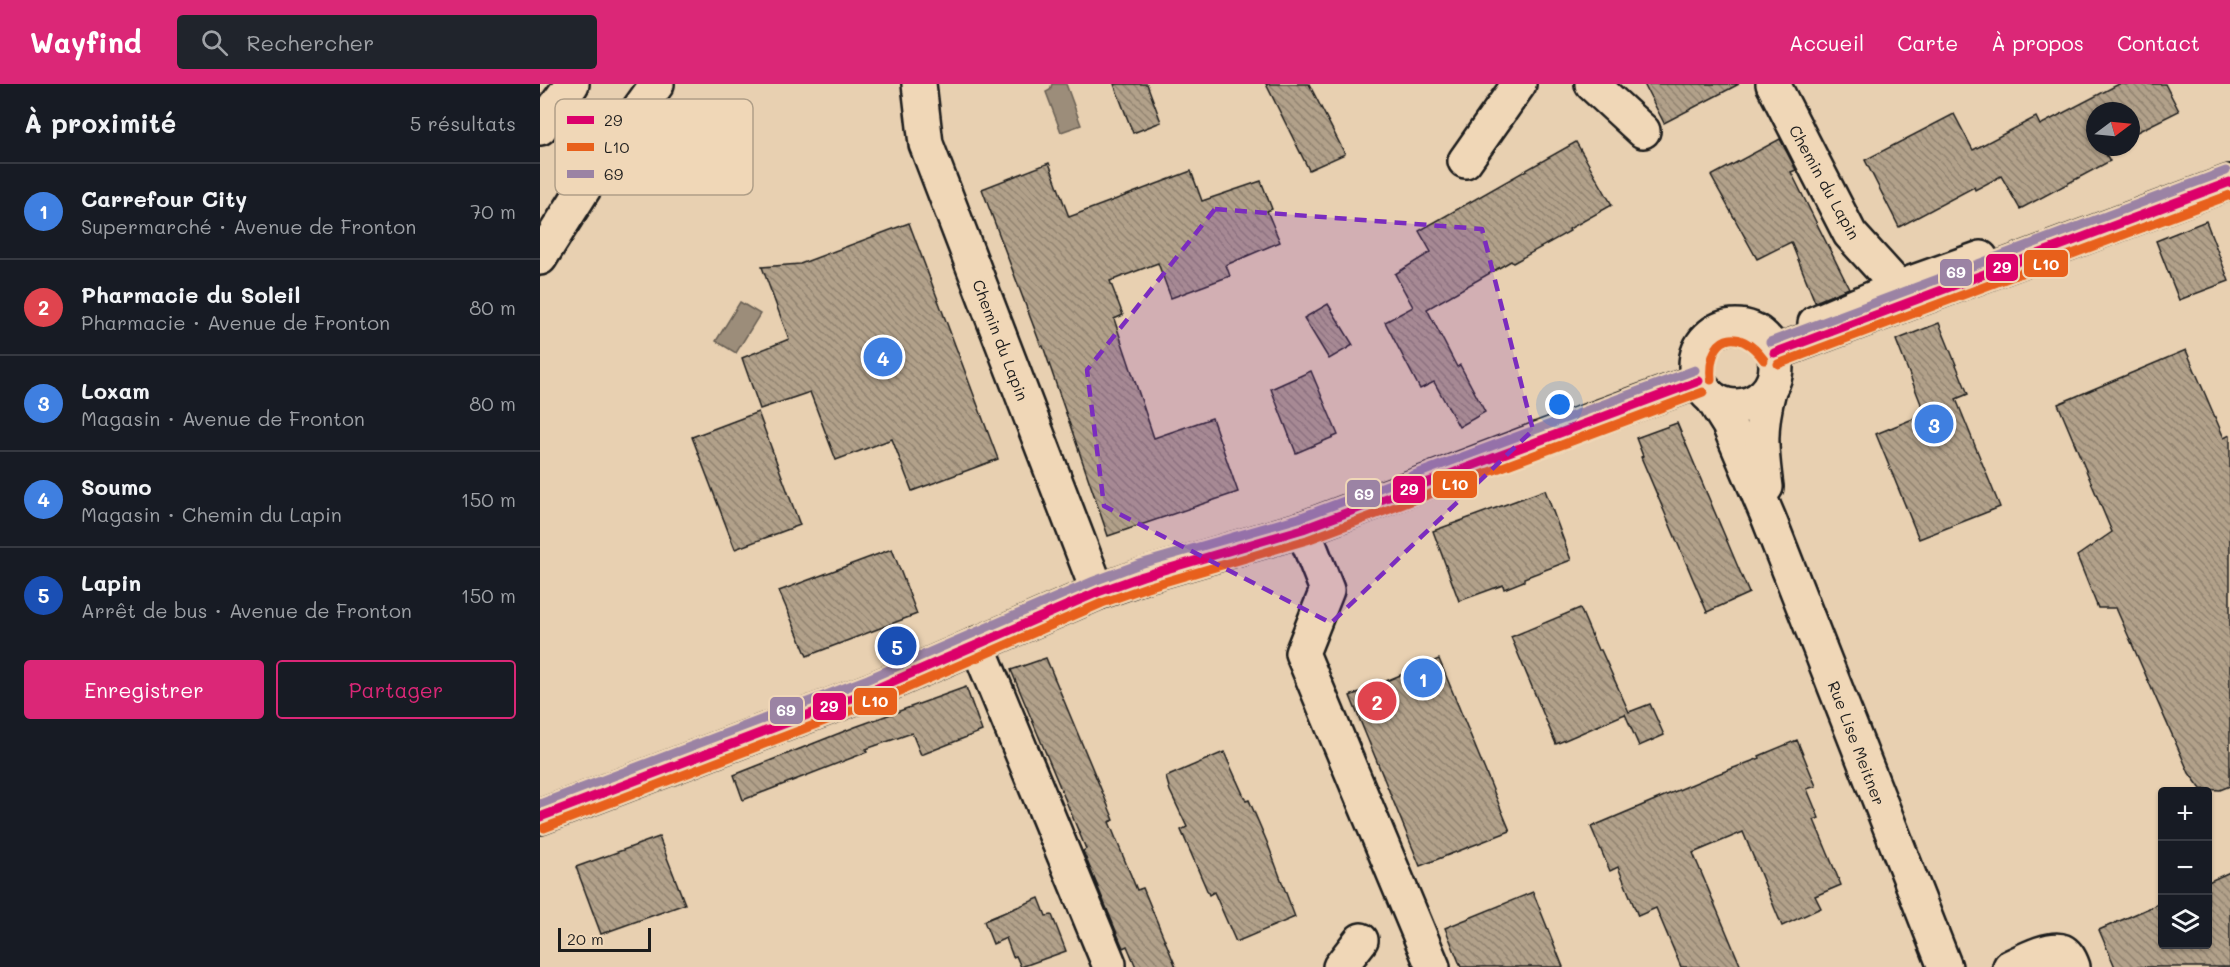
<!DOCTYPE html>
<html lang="fr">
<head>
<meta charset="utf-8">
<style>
  :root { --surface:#171b24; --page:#20242c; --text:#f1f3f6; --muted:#9ea1a6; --line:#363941; --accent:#db2777 }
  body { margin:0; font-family:Mali,sans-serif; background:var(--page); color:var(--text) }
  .controls { position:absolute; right:18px; bottom:18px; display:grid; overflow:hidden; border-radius:6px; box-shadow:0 2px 4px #0004 }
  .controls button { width:54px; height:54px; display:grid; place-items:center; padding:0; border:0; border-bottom:2px solid var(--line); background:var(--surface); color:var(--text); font:30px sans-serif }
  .compass { position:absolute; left:1546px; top:18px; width:54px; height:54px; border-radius:50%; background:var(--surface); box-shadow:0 2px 4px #0004; rotate:74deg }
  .scale { position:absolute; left:18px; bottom:15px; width:93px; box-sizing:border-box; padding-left:6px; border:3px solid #1c1c1c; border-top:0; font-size:16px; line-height:21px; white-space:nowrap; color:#1c1c1c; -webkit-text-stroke:4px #f0d7b7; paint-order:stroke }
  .you { position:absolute; left:1020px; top:321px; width:21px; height:21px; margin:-15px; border:4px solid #fff; border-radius:50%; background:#1a73e8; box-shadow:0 0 0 9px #1a73e833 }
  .badge { display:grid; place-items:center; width:39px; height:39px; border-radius:50%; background:var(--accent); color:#fff; font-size:20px; font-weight:700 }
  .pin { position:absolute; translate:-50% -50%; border:3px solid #fff; box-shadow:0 2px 6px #0006 }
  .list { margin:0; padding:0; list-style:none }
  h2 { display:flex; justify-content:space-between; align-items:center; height:78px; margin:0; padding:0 24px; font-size:26px }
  h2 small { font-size:20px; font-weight:400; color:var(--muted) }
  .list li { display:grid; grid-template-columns:39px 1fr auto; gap:18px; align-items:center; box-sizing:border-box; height:96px; padding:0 24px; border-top:2px solid var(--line) }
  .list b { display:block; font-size:22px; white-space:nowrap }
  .list p { margin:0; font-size:20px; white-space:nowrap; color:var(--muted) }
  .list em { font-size:20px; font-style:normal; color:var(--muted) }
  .actions { display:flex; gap:12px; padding:18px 24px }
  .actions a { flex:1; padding:14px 0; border:2px solid var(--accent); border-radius:6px; text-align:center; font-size:21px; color:var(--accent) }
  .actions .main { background:var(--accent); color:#fff }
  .icon { flex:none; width:33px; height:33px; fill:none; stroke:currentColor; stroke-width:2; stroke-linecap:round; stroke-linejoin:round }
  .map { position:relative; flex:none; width:1690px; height:883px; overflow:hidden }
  header { display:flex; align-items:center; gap:36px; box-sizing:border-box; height:84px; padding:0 30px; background:var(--accent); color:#fff }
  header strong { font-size:28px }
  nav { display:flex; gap:33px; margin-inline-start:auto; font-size:21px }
  .search { width:420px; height:54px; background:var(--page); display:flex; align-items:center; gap:15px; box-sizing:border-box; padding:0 21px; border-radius:6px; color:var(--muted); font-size:22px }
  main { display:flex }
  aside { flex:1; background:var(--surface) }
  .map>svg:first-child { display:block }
</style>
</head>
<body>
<header>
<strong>Wayfind</strong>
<div class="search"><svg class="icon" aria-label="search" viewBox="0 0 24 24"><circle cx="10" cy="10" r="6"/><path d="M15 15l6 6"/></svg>Rechercher</div>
<nav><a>Accueil</a><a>Carte</a><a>À propos</a><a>Contact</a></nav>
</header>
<main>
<aside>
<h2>À proximité<small>5 résultats</small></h2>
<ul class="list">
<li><span class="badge" style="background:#3f7fe0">1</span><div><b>Carrefour City</b><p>Supermarché · Avenue de Fronton</p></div><em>70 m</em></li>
<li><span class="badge" style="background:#e0444e">2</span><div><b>Pharmacie du Soleil</b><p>Pharmacie · Avenue de Fronton</p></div><em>80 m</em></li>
<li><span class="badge" style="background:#3f7fe0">3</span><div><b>Loxam</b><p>Magasin · Avenue de Fronton</p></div><em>80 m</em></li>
<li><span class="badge" style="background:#3f7fe0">4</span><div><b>Soumo</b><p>Magasin · Chemin du Lapin</p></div><em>150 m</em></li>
<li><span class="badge" style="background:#1a4fb4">5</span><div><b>Lapin</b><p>Arrêt de bus · Avenue de Fronton</p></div><em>150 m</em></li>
</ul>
<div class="actions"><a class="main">Enregistrer</a><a>Partager</a></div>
</aside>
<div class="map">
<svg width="1690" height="883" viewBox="0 0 1690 883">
  <defs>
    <pattern id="building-back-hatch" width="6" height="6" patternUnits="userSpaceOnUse" patternTransform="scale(1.5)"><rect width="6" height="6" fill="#b2a18a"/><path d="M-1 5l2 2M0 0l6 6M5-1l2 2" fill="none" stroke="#908270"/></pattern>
  </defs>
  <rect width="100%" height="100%" fill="#e8d0b1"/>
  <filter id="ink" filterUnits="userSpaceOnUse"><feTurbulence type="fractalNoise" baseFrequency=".0167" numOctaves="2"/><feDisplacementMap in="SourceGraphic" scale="12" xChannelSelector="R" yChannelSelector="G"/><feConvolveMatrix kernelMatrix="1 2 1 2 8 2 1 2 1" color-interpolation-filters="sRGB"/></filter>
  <g filter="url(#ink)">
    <!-- water -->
    <g fill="#9c8d7a" stroke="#696054" stroke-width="1.5">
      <path d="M512 0H526L541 41 521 48 506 8 510 6Z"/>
      <path d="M200 218 220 230 196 269 176 257Z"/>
    </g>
    <!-- building -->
    <g fill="url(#building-back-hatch)" stroke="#1c1c1c" stroke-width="1.5">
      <path d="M574 0H607L621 38 593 49Z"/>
      <path d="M726 0H769L805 70 769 86Z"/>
      <path d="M1104 0H1199L1124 39Z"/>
      <path d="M1579 0H1625L1639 27 1591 51V27H1555V63H1567L1563 65 1570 77 1480 125 1461 92 1435 106 1434 103 1359 143 1325 76 1414 30 1433 66 1496 33 1500 41Z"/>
      <path d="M1240 55 1256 86 1251 88 1309 204 1275 218 1251 158 1217 175 1171 92Z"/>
      <path d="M1036 58 1072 121 1029 145 1030 147 973 179 971 177 887 225 917 283 920 281 945 328 919 343 894 298 880 305 845 238 873 223 855 190 891 168 879 147Z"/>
      <path d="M509 79 529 133 651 87 662 117 721 97 732 125 727 127 740 158 686 181 690 192 631 214 618 179 570 197 583 231 574 235 614 354 672 334 698 408 568 452 503 262H501L442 105Z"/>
      <path d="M1666 137 1689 197 1639 216 1616 157Z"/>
      <path d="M369 139 458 375 372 407 352 355 296 376 270 308 220 325 202 274 249 255 222 183 260 180Z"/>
      <path d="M788 220 813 261 789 275 764 234Z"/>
      <path d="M1399 239 1428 310 1416 315 1460 423 1379 455 1336 350 1385 330 1356 256Z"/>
      <path d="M1646 266 1684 354 1690 351V702L1680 706 1661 705 1649 689 1576 524H1558L1537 472 1572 448 1518 320Z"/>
      <path d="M771 287 798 351 756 369 731 305Z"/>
      <path d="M218 328 260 441 195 465 152 353Z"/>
      <path d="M1137 339 1209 509 1167 528 1101 373 1103 372 1096 354Z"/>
      <path d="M1005 406 1031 476 984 494V497L964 505 963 501 919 517 893 447Z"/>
      <path d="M352 465 377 530 267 572 239 507Z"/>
      <path d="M1040 524 1058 566H1061L1089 628 1110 620 1124 651 1099 662 1085 630 1016 660 971 553Z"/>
      <path d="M506 574 574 736 569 738 597 806 603 804 636 883H596L587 862 583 864 543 767 546 765 471 586Z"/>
      <path d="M899 575 970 747 880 782 810 612Z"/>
      <path d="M426 603 442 647 381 671 372 649 326 665 327 668 203 716 194 691 315 643Z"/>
      <path d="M1257 656 1276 702 1267 705 1279 734 1274 736 1301 801 1275 812 1281 824 1242 842 1203 748 1153 769 1201 883H1141L1116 824 1098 832 1078 783 1070 787 1051 743 1167 694 1220 674 1219 672Z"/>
      <path d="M684 668 706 717 709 716 727 758 755 833 696 858 674 808 669 811 641 746 647 743 630 707 626 693Z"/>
      <path d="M119 753 145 820 61 850 36 783Z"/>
      <path d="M1690 788V883H1575L1559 846 1623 818V861H1668V798Z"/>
      <path d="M993 808 1023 883H921L905 844Z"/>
      <path d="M499 814 506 832 512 831 526 867 481 883 476 872 473 873 466 854 453 860 444 837Z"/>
    </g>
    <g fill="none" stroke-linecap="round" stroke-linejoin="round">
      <!-- minor casing -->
      <g stroke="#1c1c1c" stroke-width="38">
        <g id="minor">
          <path d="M379 0 386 60 558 508"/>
          <path d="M1052 0 1103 47"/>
          <path d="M1233 0 1310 150 1350 194 1368 218"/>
          <path d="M925 77 979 0"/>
          <path d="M1275 239 1357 204 1441 174"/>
          <path d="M1174 317 1189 341 1229 435 1405 883"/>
          <path d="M1226 403C1221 365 1219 344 1229 306"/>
          <path d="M763 445 787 506 762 569 893 883"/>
          <path d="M437 560 569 880"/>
          <path d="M800 883 821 856"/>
          <path d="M1470 883C1481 878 1511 862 1522 867 1528 870 1531 877 1533 883"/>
        </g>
      </g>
      <!-- major casing -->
      <g stroke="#1c1c1c" stroke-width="38">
        <g id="major">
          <circle cx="1196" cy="282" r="40"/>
          <path d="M1234 269 1690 98"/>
          <path d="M0 733 333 606 558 508 603 492 763 445 1008 352 1159 297"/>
        </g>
      </g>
      <!-- highway casing -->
      <g stroke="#1c1c1c" stroke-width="38">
        <g id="highway">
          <path d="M0 44 32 0"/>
          <path d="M0 174 60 79 117 0"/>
        </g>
      </g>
      <!-- minor -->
      <use href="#minor" stroke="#f0d7b7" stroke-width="33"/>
      <!-- major -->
      <use href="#major" stroke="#f0d7b7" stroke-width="33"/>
      <!-- highway -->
      <use href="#highway" stroke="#f0d7b7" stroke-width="33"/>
      <!-- bus-1 casing -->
      <g stroke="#f0d7b7" stroke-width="14">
        <g id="bus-1">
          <path d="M1234 269 1690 98"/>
          <path d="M0 733 333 606 558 508 603 492 763 445 1159 297"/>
        </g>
      </g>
      <!-- bus-2 casing -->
      <g stroke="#f0d7b7" stroke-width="14">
        <g id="bus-2">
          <path d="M1238 280 1690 111"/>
          <path d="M1171 296C1167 252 1198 240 1224 276"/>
          <path d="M4 744 337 617 562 519 607 503 767 456 1163 308"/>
        </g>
      </g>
      <!-- bus-3 casing -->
      <g stroke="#f0d7b7" stroke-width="14">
        <g id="bus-3">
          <path d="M1230 258 1686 87"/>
          <path d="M0 720 328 595 554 497 600 480 759 434 1155 286"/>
        </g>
      </g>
      <!-- bus-1 -->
      <use href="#bus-1" stroke="#dc006b" stroke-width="9"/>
      <!-- bus-2 -->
      <use href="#bus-2" stroke="#e8601b" stroke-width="9"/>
      <!-- bus-3 -->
      <use href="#bus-3" stroke="#9b83a4" stroke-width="9"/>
    </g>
  </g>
  <!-- marked area -->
  <path fill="#7b2cbf" fill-opacity="0.2" stroke="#7b2cbf" stroke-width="4.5" stroke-dasharray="12 8" stroke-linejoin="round" d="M675 125 942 145 993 346 791 539 564 422 547 286Z"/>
  <g text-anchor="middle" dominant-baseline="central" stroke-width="5" stroke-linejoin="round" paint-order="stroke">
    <!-- street labels -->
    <g font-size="16" fill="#1c1c1c" stroke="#f0d7b7">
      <text transform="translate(1285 98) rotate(61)">Chemin du Lapin</text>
      <text transform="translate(461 256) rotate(69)">Chemin du Lapin</text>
      <text transform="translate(1317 659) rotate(69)">Rue Lise Meitner</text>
    </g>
  </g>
  <!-- legend -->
  <rect x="15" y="15" width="198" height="96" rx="9" fill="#f0d7b7" stroke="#b09f88" stroke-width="1.5"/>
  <rect x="27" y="32" width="27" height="8" fill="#dc006b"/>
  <rect x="27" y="59" width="27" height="8" fill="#e8601b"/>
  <rect x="27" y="86" width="27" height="8" fill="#9b83a4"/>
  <g font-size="16" fill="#1c1c1c">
    <text x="64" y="42">29</text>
    <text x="64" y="69">L10</text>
    <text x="64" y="96">69</text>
  </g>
  <g stroke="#f0d7b7" stroke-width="2">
    <rect x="1483" y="165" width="46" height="29" rx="6" fill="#e8601b"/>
    <rect x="1445" y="169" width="34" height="29" rx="6" fill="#dc006b"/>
    <rect x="1399" y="174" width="34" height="29" rx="6" fill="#9b83a4"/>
    <rect x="892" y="386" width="46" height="29" rx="6" fill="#e8601b"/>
    <rect x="852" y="391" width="34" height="29" rx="6" fill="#dc006b"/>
    <rect x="806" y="395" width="35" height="29" rx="6" fill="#9b83a4"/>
    <rect x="313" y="603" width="45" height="29" rx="6" fill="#e8601b"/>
    <rect x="272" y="608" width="35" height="29" rx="6" fill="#dc006b"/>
    <rect x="229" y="612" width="35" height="29" rx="6" fill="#9b83a4"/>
  </g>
  <g font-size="16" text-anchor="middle" font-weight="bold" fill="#fff">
    <text x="1506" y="186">L10</text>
    <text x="1462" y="189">29</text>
    <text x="1416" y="194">69</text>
    <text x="915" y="406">L10</text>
    <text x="869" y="411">29</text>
    <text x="824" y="416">69</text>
    <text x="335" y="623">L10</text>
    <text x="289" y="628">29</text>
    <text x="246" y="632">69</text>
  </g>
</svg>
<div class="controls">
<button>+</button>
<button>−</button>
<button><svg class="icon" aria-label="layers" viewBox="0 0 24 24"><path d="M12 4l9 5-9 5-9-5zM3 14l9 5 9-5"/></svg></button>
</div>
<svg class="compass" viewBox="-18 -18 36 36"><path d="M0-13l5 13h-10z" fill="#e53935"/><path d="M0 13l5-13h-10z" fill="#9ea1a6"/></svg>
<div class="scale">20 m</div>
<div class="you"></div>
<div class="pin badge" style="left:883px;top:594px;background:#3f7fe0">1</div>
<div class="pin badge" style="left:837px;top:617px;background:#e0444e">2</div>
<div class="pin badge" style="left:1394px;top:340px;background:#3f7fe0">3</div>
<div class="pin badge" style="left:343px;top:273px;background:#3f7fe0">4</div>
<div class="pin badge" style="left:357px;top:562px;background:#1a4fb4">5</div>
</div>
</main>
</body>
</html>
